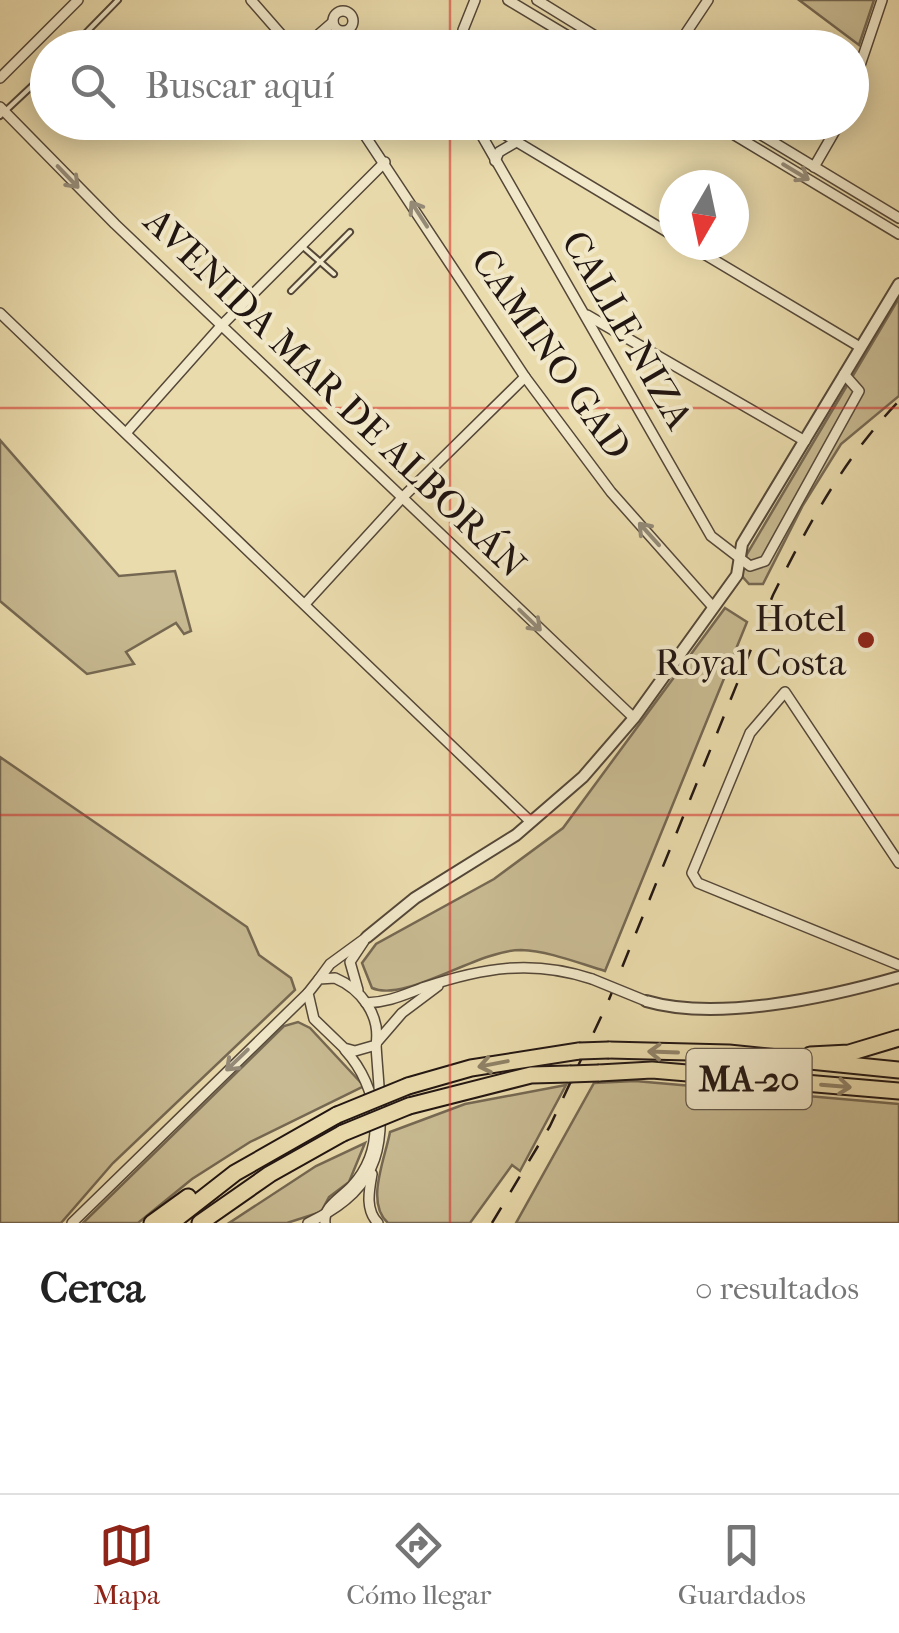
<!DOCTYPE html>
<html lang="es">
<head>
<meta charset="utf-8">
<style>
  :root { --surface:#fff; --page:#f2f2f2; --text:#222; --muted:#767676; --line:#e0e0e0; --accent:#8f2418 }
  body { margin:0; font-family:"IM FELL French Canon",serif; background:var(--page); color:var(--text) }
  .compass { position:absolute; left:659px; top:170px; width:90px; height:90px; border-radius:50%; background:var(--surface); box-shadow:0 5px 25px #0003; rotate:189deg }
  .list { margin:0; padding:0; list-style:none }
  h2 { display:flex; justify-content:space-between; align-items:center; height:130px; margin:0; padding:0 40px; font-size:42px }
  h2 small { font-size:32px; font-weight:400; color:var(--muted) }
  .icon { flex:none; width:55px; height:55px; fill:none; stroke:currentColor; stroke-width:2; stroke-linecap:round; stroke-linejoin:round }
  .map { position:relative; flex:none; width:899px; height:1223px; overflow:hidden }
  .search { position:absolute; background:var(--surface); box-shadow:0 5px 25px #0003; left:30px; right:30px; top:30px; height:110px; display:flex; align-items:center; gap:25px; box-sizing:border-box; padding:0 35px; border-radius:55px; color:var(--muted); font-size:38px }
  .sheet { height:270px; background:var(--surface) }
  nav { display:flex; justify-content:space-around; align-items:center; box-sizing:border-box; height:140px; border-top:2px solid var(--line); background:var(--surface); font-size:28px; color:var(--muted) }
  nav a { display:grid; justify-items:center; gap:5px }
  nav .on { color:var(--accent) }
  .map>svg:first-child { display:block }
</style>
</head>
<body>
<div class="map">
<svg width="899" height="1223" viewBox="0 0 899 1223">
  <rect width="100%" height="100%" fill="#eadbac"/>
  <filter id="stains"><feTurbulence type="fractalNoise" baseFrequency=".002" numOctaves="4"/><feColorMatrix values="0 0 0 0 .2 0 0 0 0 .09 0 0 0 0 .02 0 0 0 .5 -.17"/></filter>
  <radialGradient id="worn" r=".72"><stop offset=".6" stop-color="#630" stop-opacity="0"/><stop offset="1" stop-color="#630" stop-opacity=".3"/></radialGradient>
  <!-- green -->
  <g fill="#c8ba92" stroke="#756852" stroke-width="2.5">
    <path d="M799 0H874L859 45Z"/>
    <path d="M899 298V396L841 444 803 505 763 584H749L741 575 747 554Z"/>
    <path d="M0 440 119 576 175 571 191 631 184 634 176 623 126 652 134 664 87 674 0 601Z"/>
    <path d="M725 608 747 622 605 971C578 963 549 951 521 950 477 950 406 1003 372 988L362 963 376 944 494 879 563 828Z"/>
    <path d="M0 757 247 927 259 955 291 978 295 990 113 1163 61 1223H0Z"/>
    <path d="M298 1022 310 1028 364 1086 250 1142 192 1179 138 1223H83L284 1026Z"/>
    <path d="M635 1081 899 1104V1223H516L594 1083Z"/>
    <path d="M566 1085 520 1171 512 1165 470 1223H388C365 1203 385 1159 390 1132L465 1104Z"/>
    <path d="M365 1143 349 1182 329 1197 321 1212 287 1223H229L316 1166Z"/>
  </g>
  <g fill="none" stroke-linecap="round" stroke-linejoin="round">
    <!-- service casing -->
    <g stroke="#544738" stroke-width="8">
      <g id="service">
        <path d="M71 48 118 0"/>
        <path d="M0 116 48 71"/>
        <path d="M302 246 334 274"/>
        <path d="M291 291 350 232"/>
      </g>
    </g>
    <!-- minor casing -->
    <g stroke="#544738" stroke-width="12">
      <g id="minor">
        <path d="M251 0 293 48"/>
        <path d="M508 0 588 48"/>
        <path d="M537 0 615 48"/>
        <circle cx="343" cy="21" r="10"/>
        <path d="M303 48 333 22"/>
        <path d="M462 48 463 30 475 0"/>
        <path d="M676 48 708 0"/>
        <path d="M0 78 78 0"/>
        <path d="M852 89 882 0"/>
        <path d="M0 107 115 224 634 718"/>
        <path d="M356 122 525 377 611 492 713 607"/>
        <path d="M474 122 711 536 750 566 765 561 859 391 844 374"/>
        <path d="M484 122 674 236"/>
        <path d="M713 122 899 234"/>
        <path d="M740 122 899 218"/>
        <path d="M495 161 499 152 516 142"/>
        <path d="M814 167 840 122"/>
        <path d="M689 245 860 347"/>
        <path d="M0 313 531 822"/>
        <path d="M587 315 805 441"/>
        <path d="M126 433 221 326 385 162"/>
        <path d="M305 604 402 498 525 377"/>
        <path d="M899 863 785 692 750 733 692 873 698 883 899 965"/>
        <path d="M335 978C361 989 381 1015 376 1045L355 1051 344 1048 314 1019 308 993 319 979Z"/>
        <path d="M319 979 330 964 367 937"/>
        <path d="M358 990 350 962 364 941"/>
        <path d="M366 1003C390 1002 403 995 425 987 482 968 532 959 592 979"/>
        <path d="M377 1042 402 1013 438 986"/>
        <path d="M372 1174C369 1191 365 1210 378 1223"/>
        <path d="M72 1223 308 993"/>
        <path d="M308 1223C397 1181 381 1128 376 1045"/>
        <path d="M325 1223C323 1206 341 1198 352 1186 388 1147 379 1087 345 1050"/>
      </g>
    </g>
    <!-- tertiary casing -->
    <g stroke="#544738" stroke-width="14">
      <g id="tertiary">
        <path d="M367 937 415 898 516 835 583 777 634 718 737 575 742 544 899 284"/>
        <path d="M646 1001C717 1022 829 997 899 977"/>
      </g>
    </g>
    <!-- motorway casing -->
    <g stroke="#221612" stroke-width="19">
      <g id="motorway">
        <path d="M609 1050 729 1053 899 1070"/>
        <path d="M810 1055 849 1053 899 1038"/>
        <path d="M599 1073 652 1070 899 1091"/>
        <path d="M408 1086 471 1068 579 1051"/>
        <path d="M409 1106 531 1075 570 1074"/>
        <path d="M152 1223 188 1197"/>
        <path d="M171 1223 235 1173 337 1115"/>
        <path d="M200 1223 270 1174 343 1133"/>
      </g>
    </g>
    <!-- service -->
    <use href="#service" stroke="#f1e8c9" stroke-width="4"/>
    <!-- minor -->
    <use href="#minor" stroke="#f1e8c9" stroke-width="9"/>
    <!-- tertiary -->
    <use href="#tertiary" stroke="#f1e8c9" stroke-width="10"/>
    <!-- motorway -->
    <use href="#motorway" stroke="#eadbac" stroke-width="15"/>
    <!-- rail -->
    <path stroke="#221612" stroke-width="2.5" stroke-dasharray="18 18" stroke-linecap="butt" d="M492 1223 550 1126 608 1002 773 595C808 525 844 458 899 401"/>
    <!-- minor-bridge casing -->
    <g stroke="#544738" stroke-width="12" stroke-linecap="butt">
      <path id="minor-bridge" d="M592 979 646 1001"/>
    </g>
    <!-- motorway-bridge casing -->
    <g stroke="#221612" stroke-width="19" stroke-linecap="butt">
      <g id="motorway-bridge">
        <path d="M579 1051 609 1050"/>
        <path d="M570 1074 599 1073"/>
        <path d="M337 1115 408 1086"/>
        <path d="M343 1133 409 1106"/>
      </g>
    </g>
    <!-- minor-bridge -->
    <use href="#minor-bridge" stroke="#f1e8c9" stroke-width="9"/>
    <!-- motorway-bridge -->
    <use href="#motorway-bridge" stroke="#eadbac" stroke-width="15"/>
  </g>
  <!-- one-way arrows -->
  <defs><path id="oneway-shaft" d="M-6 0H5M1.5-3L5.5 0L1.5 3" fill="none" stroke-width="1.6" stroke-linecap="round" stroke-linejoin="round" transform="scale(2.5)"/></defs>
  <g stroke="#948a77">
    <use href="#oneway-shaft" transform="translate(796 172) rotate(31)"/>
    <use href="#oneway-shaft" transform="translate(68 177) rotate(46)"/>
    <use href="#oneway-shaft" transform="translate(419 214) rotate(-123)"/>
    <use href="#oneway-shaft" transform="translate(649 534) rotate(-132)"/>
    <use href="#oneway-shaft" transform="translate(530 620) rotate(44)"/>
    <use href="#oneway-shaft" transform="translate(237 1060) rotate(136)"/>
  </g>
  <g stroke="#908267">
    <use href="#oneway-shaft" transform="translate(663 1052) rotate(-178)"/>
    <use href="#oneway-shaft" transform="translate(493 1064) rotate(169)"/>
    <use href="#oneway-shaft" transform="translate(836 1086) rotate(5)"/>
  </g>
  <!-- grid -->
  <path fill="none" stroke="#d62828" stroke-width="2.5" stroke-opacity="0.55" d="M450 0V48M450 122V1223M0 408H899M0 815H899"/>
  <!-- markers -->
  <circle fill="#8f2418" stroke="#f1e8c9" stroke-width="4" cx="866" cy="640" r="10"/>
  <g text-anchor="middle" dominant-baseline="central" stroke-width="8" stroke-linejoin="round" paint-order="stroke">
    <!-- shield labels -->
    <rect fill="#f1e8c9" stroke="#605549" stroke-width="2.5" x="686.5" y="1049" width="125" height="60" rx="8"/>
    <g font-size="35" font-weight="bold" fill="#221612">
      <text x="749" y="1079">MA-20</text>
    </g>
    <!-- street labels -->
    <g font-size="38" fill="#221612" stroke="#f1e8c9">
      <text transform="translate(627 330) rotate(60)">CALLE NIZA</text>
      <text transform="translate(551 354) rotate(55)">CAMINO GAD</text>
      <text transform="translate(335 393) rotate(44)">AVENIDA MAR DE ALBORÁN</text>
    </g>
    <!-- poi labels -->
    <g font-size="38" fill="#221612" stroke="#f1e8c9" text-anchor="end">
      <text x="846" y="618">Hotel<tspan x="846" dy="44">Royal Costa</tspan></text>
    </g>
  </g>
  <rect width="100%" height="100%" filter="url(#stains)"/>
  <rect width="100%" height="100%" fill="url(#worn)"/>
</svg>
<svg class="compass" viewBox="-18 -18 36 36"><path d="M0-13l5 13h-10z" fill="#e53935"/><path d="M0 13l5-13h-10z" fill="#767676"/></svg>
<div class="search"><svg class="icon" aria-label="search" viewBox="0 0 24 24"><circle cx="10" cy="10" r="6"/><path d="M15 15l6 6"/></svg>Buscar aquí</div>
</div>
<section class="sheet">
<h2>Cerca<small>0 resultados</small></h2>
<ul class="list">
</ul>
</section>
<nav>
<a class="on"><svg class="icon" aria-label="map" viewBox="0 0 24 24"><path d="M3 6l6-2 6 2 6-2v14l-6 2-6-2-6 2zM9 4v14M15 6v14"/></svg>Mapa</a>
<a><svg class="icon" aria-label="directions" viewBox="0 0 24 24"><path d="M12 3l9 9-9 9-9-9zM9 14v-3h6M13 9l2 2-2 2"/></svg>Cómo llegar</a>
<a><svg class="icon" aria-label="saved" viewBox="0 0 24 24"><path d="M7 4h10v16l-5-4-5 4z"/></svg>Guardados</a>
</nav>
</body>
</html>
